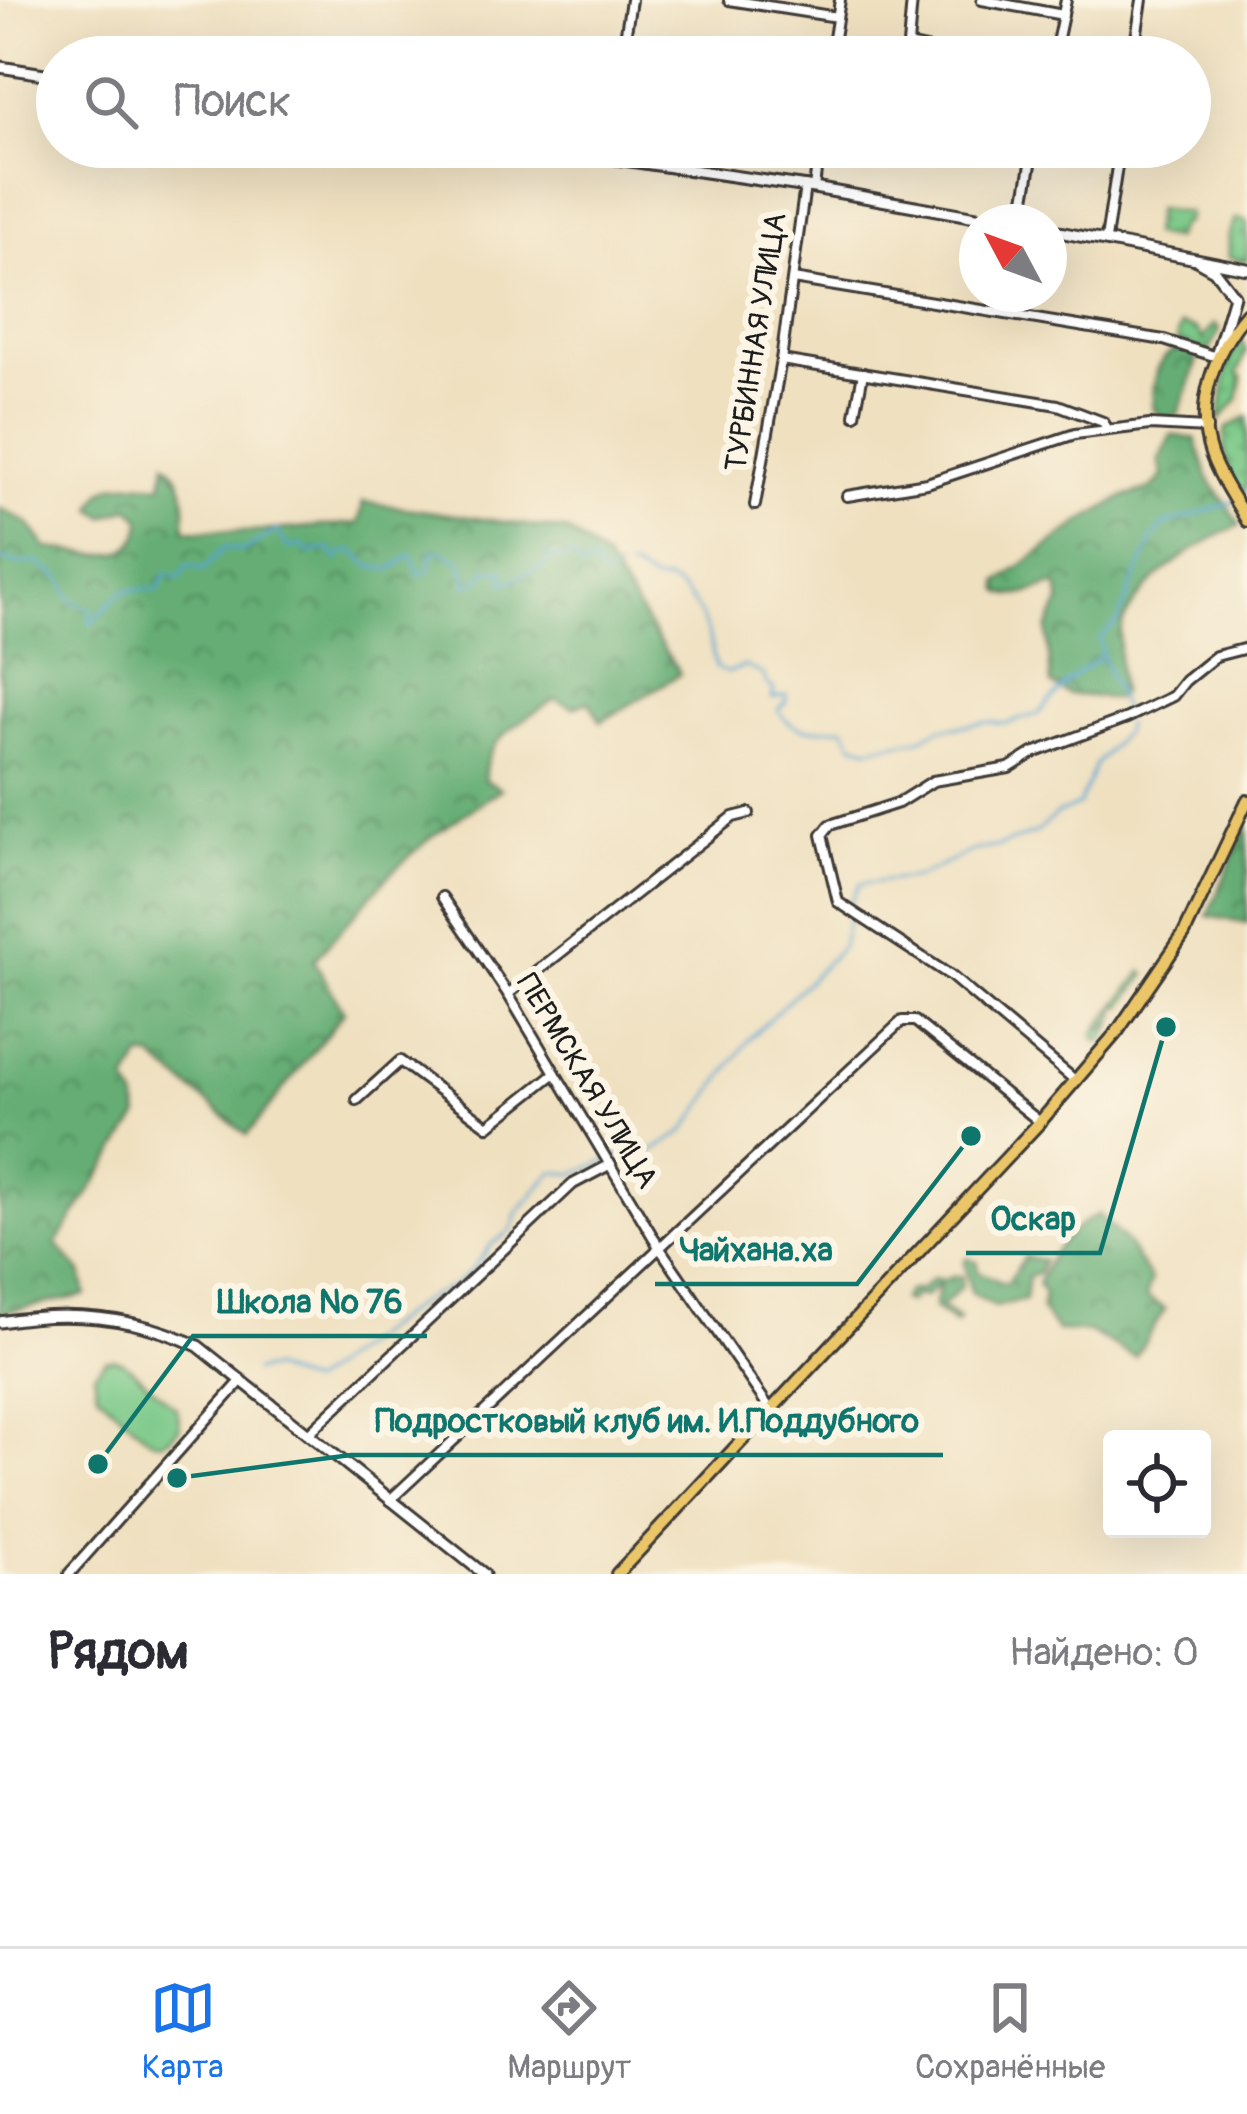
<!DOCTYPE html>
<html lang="ru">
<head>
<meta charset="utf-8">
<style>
  :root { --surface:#fff; --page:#f7f7f7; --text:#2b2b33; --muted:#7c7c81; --line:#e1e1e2; --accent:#1a73e8 }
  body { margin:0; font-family:Pangolin,sans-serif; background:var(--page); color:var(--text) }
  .controls { position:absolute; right:36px; bottom:36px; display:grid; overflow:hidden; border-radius:12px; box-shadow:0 12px 48px #0002 }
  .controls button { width:108px; height:108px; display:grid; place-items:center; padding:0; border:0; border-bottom:3px solid var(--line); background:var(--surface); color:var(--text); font:60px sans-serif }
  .compass { position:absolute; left:959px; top:204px; width:108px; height:108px; border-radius:50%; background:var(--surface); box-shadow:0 12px 48px #0002; rotate:311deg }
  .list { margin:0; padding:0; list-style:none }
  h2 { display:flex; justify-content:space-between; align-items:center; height:156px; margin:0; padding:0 48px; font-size:51px }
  h2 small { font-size:39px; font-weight:400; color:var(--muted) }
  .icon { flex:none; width:66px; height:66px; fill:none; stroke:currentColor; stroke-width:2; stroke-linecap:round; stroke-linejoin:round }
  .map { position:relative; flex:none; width:1247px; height:1574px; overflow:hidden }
  .search { position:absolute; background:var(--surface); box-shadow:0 12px 48px #0002; left:36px; right:36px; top:36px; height:132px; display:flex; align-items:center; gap:30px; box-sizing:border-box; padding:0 42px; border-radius:66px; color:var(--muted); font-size:45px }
  .sheet { height:372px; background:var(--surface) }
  nav { display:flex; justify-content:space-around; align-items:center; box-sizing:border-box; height:168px; border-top:3px solid var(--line); background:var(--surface); font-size:33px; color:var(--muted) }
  nav a { display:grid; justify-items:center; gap:6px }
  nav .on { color:var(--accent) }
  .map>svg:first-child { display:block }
</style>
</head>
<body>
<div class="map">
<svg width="1247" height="1574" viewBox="0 0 1247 1574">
  <defs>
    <pattern id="grass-dots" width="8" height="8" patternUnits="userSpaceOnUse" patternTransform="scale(3)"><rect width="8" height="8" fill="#7cc989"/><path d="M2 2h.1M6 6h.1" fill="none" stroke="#6bac76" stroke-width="1.8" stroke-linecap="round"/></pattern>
    <pattern id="forest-crowns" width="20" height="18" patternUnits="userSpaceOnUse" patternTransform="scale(3)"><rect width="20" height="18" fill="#65ad75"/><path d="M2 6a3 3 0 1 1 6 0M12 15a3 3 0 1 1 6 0" fill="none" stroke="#528c5f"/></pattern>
  </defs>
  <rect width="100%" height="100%" fill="#fcf5e5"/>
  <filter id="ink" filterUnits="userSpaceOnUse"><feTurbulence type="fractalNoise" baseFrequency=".00833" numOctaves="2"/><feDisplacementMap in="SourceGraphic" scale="24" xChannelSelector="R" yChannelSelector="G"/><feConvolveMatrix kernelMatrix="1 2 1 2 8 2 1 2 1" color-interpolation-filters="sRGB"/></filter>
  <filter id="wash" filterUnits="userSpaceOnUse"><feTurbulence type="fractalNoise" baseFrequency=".004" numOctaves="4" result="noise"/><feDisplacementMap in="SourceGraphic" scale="48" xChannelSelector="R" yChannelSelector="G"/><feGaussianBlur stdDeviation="2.7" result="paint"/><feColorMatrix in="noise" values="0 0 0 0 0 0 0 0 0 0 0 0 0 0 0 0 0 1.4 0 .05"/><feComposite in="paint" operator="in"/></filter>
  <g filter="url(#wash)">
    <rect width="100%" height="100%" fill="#efe0c0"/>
    <!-- grass -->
    <g fill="url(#grass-dots)" stroke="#4c7252" stroke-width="3">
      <path d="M1156 209 1188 213 1187 221 1179 227 1174 239 1152 235Z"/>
      <path d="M1235 219 1247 221V262L1229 257V234Z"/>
      <path d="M1215 324 1220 329 1209 351 1177 340 1181 325 1197 329 1203 339Z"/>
      <path d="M1241 340 1246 351 1238 373 1242 377 1238 399 1219 421 1228 364Z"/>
      <path d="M1247 417V486L1240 492C1230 475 1220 449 1226 429Z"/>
      <path d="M1143 971 1146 974 1122 1007 1119 1006 1114 1012 1117 1015 1097 1033 1114 1022 1103 1040 1097 1041 1093 1035Z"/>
    </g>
    <!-- forest -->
    <g fill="url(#forest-crowns)" stroke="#406448" stroke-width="3">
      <path d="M1177 350 1190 351 1198 360 1178 415 1165 419 1153 408C1153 387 1154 357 1177 350Z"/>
      <path d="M1172 435 1195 439 1208 477 1240 525C1197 544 1148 575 1125 618 1115 637 1120 672 1121 693L1115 699 1068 694 1051 684 1047 629 1060 603 1059 590 1055 585C1036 589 1017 602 1000 591L999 582 1084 520 1123 497 1151 489 1163 476 1159 461Z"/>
      <path d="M166 462C189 482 185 503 185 530L247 532 359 523 363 502 568 531 606 560 680 674 601 722 588 701 573 707 555 699C524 721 482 738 485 780L501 789 431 837 390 874 314 960 344 1012 247 1135 152 1057H141L127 1083 136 1099 139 1116 56 1244 81 1272 86 1295 0 1313V508L28 523 47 548C81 550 140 573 141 518L129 508 105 517 93 509C104 475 132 484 162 485Z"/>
      <path d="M1247 824V923L1208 916Z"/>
      <path d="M1098 1214 1127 1243 1151 1280 1146 1297 1165 1309 1135 1357 1089 1332 1057 1331 1041 1310 1044 1294 1038 1284C1051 1250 1067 1231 1098 1214Z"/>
      <path d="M1025 1257 1043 1260 1038 1274 1028 1277 1025 1300 995 1307 971 1293 964 1262 967 1258 977 1261V1271L1006 1284Z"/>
      <path d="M952 1276 962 1277 961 1287 941 1307 959 1319 956 1324 934 1308 939 1285 925 1297 915 1295 909 1302 902 1300 908 1291 921 1289 934 1278 943 1281Z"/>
    </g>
    <!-- green -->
    <path fill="#7cc989" stroke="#4c7252" stroke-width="3" d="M115 1359 124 1362 177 1409 180 1427C170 1439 164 1446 149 1439L97 1392 94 1373 106 1360Z"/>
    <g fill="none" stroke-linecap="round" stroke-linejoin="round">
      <!-- stream -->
      <g stroke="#55a4cf" stroke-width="3">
        <path d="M0 559 20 564 38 562 62 579 71 601 91 610 90 624C117 599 112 586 158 590L165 575 180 578 187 565 203 570 224 548 244 551 277 530 288 548 303 545 308 552 330 549 337 560 341 553 354 551 371 567 392 569 411 554 419 575 430 569 432 551 444 552 462 562 468 586 482 578 486 570H504V584L548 564V555L560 560 572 557 584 569 590 562 604 577 618 570"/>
        <path d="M628 568C638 571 644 577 653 580 668 586 659 577 672 584 702 600 710 638 716 668L727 673 745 666 764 675 766 683 774 689 772 698 786 695V703L778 710C794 736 816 729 844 727L854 744 869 748 920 739 939 729 989 722 1005 724 1038 714 1067 682 1102 655 1100 638 1117 622 1152 540 1164 525 1233 502 1247 491"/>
        <path d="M1102 655 1125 715"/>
        <path d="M849 904 860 884 918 877 974 850 1000 846 1037 832 1057 814 1079 805 1095 765 1124 732 1125 724"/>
        <path d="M254 1371 271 1369 309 1384 423 1300 453 1286 472 1270 491 1245 511 1231 518 1212 553 1172 574 1174 623 1154 652 1152 684 1132 749 1039 842 947 849 914"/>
      </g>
    </g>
  </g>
  <g filter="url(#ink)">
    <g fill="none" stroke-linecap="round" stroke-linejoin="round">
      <!-- minor casing -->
      <g stroke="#3c3935" stroke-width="14">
        <g id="minor">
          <path d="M729 0 837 17"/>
          <path d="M912 0 908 45 963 57"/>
          <path d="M982 0 1063 15"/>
          <path d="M622 57 631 0"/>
          <path d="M831 57 840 0"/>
          <path d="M1054 57 1066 0"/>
          <path d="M1133 57 1142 0"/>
          <path d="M814 188 819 147"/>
          <path d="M1021 222 1034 147"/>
          <path d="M1106 239 1120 147"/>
          <path d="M793 279 1164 340 1217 357"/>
          <path d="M781 360 1058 405 1103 422 1107 428"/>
          <path d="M855 415 863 373"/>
          <path d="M847 496 927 483 1075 434 1150 425 1207 428"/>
          <path d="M755 505 781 360 805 186"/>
          <path d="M442 897 508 994 659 1247 770 1409"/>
          <path d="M508 994 733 817 749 813"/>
          <path d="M1076 1081 951 976 838 902 822 835 830 825 898 803 933 781 1009 768 1033 753 1127 718 1173 696 1185 681 1216 656 1247 648"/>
          <path d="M357 1100 400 1061 488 1126 555 1073"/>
          <path d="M308 1434 573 1184 611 1164"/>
          <path d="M390 1500 902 1021H915L1040 1122"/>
          <path d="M69 1574 242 1380"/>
        </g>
      </g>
      <!-- tertiary casing -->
      <g stroke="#3c3935" stroke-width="15">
        <g id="tertiary">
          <path d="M0 67 57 76"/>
          <path d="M535 147 814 188 1004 222"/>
          <path d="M1049 230 1247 269"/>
          <path d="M1198 261 1214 270 1234 296 1216 356"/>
          <path d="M0 1322C68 1310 135 1316 198 1346L484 1574"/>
        </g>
      </g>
      <!-- primary casing -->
      <g stroke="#3c3935" stroke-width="16">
        <g id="primary">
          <path d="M1247 313C1214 351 1194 404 1211 454 1219 478 1235 499 1247 521"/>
          <path d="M617 1574 1040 1122 1117 1032 1184 934 1247 801"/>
        </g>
      </g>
      <!-- minor -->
      <use href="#minor" stroke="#fff" stroke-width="8"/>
      <!-- tertiary -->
      <use href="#tertiary" stroke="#fff" stroke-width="9"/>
      <!-- primary -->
      <use href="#primary" stroke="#ebc669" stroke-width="10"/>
    </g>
  </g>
  <g text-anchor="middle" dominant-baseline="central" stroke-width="12" stroke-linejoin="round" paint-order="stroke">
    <!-- street labels -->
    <g font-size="30" fill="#1c1c1c" stroke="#fcf5e5">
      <text transform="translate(756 342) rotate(-81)">ТУРБИННАЯ УЛИЦА</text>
      <text transform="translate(587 1081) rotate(59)">ПЕРМСКАЯ УЛИЦА</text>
    </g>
  </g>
  <!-- callouts -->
  <path fill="none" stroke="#0f766e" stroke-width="4.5" d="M1166 1027L1100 1253H966M971 1136L857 1284H655M98 1464L193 1336H427M177 1478L351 1455H943"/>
  <g fill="#0f766e" stroke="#fcf5e5" stroke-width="4.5">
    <circle cx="1166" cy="1027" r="12"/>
    <circle cx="971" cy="1136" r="12"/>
    <circle cx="98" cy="1464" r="12"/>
    <circle cx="177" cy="1478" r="12"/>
  </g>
  <g font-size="33" text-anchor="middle" font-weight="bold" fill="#0f766e" stroke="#fcf5e5" stroke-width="12" stroke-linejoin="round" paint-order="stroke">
    <text x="1033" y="1230">Оскар</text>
    <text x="756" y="1261">Чайхана.ха</text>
    <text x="310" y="1313">Школа № 76</text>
    <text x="647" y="1432">Подростковый клуб им. И.Поддубного</text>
  </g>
</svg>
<div class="controls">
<button><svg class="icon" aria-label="locate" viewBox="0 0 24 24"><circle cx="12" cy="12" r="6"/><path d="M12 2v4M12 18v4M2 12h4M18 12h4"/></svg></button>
</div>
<svg class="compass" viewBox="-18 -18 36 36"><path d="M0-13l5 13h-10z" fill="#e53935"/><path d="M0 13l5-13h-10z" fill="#7c7c81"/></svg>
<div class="search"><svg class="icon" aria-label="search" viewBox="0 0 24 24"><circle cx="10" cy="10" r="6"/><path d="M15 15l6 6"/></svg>Поиск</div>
</div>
<section class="sheet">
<h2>Рядом<small>Найдено: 0</small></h2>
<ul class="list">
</ul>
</section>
<nav>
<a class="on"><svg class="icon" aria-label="map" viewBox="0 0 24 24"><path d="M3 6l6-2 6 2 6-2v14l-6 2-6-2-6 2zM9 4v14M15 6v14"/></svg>Карта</a>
<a><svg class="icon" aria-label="directions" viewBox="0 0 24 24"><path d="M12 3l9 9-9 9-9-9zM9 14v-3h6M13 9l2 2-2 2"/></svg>Маршрут</a>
<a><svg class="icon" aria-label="saved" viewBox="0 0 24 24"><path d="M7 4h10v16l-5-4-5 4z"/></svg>Сохранённые</a>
</nav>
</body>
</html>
